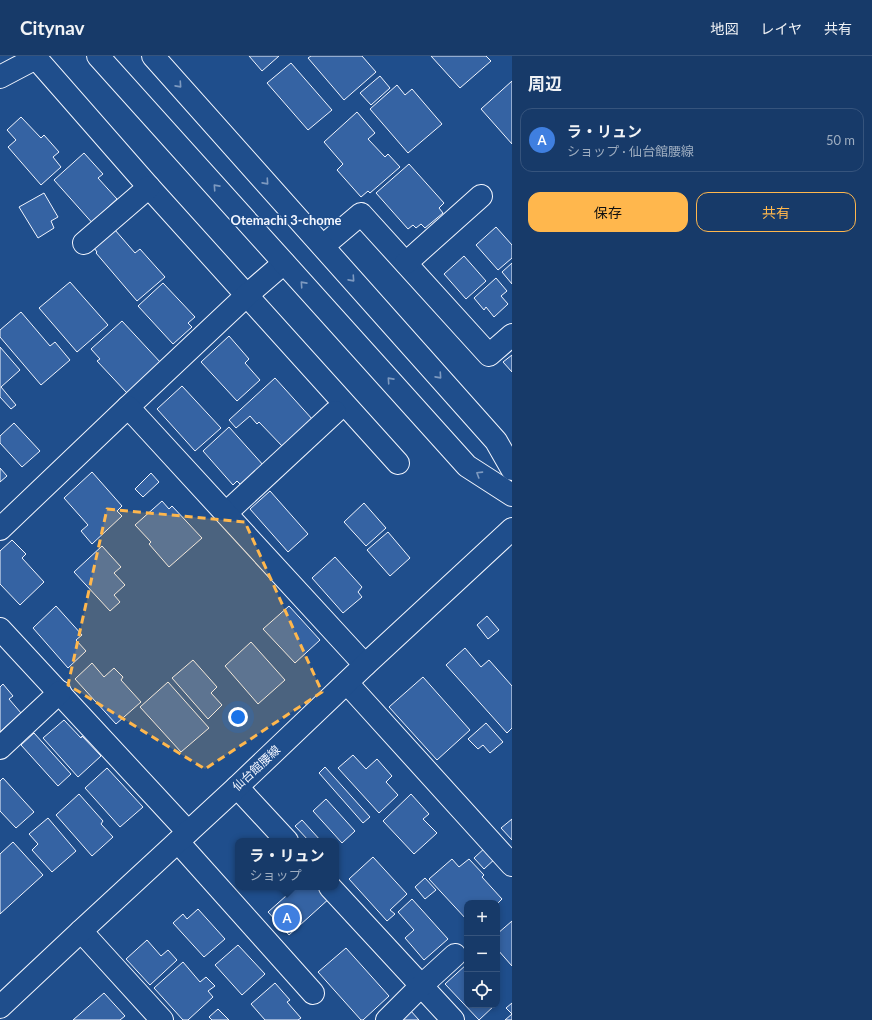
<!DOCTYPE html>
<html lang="ja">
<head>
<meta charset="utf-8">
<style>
  :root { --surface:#173a69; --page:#244571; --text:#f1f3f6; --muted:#9eadc0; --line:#36547d; --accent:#ffb74d }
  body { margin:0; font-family:Lato,"Noto Sans JP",sans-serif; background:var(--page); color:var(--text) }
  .controls { position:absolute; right:12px; bottom:12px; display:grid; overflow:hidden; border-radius:8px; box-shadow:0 2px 6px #0003 }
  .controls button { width:36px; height:36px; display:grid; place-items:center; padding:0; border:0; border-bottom:1px solid var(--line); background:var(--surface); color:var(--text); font:20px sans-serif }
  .you { position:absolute; left:238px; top:661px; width:14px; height:14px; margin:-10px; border:3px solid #fff; border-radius:50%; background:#1a73e8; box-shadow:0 0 0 6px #1a73e833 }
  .badge { display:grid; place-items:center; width:26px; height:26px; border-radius:50%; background:var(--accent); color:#fff; font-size:13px; font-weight:700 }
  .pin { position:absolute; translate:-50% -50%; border:2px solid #fff; box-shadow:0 1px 4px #0006 }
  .popup { position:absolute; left:235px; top:782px; width:104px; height:52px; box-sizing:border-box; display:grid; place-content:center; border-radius:8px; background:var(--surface); filter:drop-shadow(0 1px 3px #0005); font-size:13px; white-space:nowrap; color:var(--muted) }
  .popup b { font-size:15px; color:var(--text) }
  .popup::after { content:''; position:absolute; left:50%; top:100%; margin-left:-8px; border:8px solid transparent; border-top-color:var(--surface) }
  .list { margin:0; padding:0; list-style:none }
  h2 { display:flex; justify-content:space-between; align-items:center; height:52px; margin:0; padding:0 16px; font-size:17px }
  h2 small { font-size:13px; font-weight:400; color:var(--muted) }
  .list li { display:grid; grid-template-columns:26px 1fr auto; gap:12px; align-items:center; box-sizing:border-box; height:64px; margin:0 8px 8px; padding:0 8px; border:1px solid var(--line); border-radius:12px }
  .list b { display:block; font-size:15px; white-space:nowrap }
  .list p { margin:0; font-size:13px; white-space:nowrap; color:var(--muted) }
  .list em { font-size:13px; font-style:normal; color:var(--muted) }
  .actions { display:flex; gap:8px; padding:12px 16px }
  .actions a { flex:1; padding:9px 0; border:1px solid var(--accent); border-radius:12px; text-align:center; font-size:14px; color:var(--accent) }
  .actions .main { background:var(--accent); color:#111 }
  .icon { flex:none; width:22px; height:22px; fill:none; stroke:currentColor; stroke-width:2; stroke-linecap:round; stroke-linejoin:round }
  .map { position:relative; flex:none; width:512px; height:964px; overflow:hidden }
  header { display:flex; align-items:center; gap:24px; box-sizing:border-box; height:56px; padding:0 20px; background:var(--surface); border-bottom:1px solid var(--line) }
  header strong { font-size:19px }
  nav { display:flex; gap:22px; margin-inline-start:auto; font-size:14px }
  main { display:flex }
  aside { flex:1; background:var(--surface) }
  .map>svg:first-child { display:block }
</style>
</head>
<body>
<header>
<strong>Citynav</strong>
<nav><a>地図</a><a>レイヤ</a><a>共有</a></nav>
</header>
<main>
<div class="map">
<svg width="512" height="964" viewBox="0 0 512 964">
  <rect width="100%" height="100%" fill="#1f4e8c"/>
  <!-- building -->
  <g fill="#3563a3" stroke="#f2f6ff">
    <path d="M249 0H279L262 15Z"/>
    <path d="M311 0H362L376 16 344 44 308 2Z"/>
    <path d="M431 0H486L491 5 460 32Z"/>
    <path d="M291 7 332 54 308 74 267 27Z"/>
    <path d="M380 20 390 32 371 49 360 37Z"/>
    <path d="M512 25V88L481 53Z"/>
    <path d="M397 29 405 39 412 33 442 68 408 97 370 53Z"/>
    <path d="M357 56 375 77 368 83 385 101 388 98 400 111 370 137 368 135 361 141 337 114 343 108 324 86Z"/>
    <path d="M21 61 41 82 44 79 59 96 53 101 61 111 41 129 8 91 16 84 7 74Z"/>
    <path d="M84 97 103 118 98 122 117 143 104 155 108 158 95 170 54 124Z"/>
    <path d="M409 108 444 147 439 152 443 157 425 172 421 168 416 172 413 169 408 173 376 137Z"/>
    <path d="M44 137 58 161 51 165 54 172 38 182 19 151Z"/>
    <path d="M496 171 512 189V202L498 214 476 189Z"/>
    <path d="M115 174 135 197 140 193 165 221 137 245 96 197 97 196 94 192Z"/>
    <path d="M464 200 486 225 466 243 444 218Z"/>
    <path d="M512 207V228L502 216Z"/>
    <path d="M496 222 507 235 501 240 508 248 494 261 486 251 484 254 474 242Z"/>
    <path d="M70 226 108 269 77 296 39 252Z"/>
    <path d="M163 227 195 261 188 267 192 271 173 288 138 250Z"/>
    <path d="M21 256 50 290 55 286 70 304 41 329 0 281V274Z"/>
    <path d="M122 265 161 307 127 337 97 305 100 303 91 293Z"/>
    <path d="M229 280 249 303 245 307 260 324 237 345 201 306Z"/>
    <path d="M0 291 20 314 1 331 16 349 11 353 0 341Z"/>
    <path d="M512 299V316L503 306Z"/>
    <path d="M275 322 313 364 283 391 259 366 257 368 250 360 236 372 229 364Z"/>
    <path d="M182 330 221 372 195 395 157 353Z"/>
    <path d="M14 367 40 395 22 411 0 387V380Z"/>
    <path d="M229 371 264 410 242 430 237 425 233 429 203 395Z"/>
    <path d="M0 412 7 420 0 426Z"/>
    <path d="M92 416 122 450 117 455 122 460 92 488 81 475 88 469 64 442Z"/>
    <path d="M151 417 159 426 143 441 135 433Z"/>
    <path d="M270 435 308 478 288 496 250 453Z"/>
    <path d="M162 445 169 453 172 450 202 482 169 511 149 488 151 486 135 469Z"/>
    <path d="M364 447 386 472 366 490 344 466Z"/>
    <path d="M388 476 410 502 390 520 367 494Z"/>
    <path d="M12 484 26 498 22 502 44 526 20 549 0 528V495Z"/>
    <path d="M102 490 121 511 114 517 125 529 114 539 120 546 110 555 74 516Z"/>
    <path d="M335 501 362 531 358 536 362 541 343 557 312 522Z"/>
    <path d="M56 550 82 579 76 584 86 595 68 612 33 572Z"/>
    <path d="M289 550 320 584 295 607 263 573Z"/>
    <path d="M487 560 499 574 488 583 477 569Z"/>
    <path d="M251 586 285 624 258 648 225 610Z"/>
    <path d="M465 592 481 611 489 604 512 630V672L507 677 446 609Z"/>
    <path d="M193 604 217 631 211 637 222 649 208 663 172 622Z"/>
    <path d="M92 607 104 621 114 612 123 621 121 624 141 646 116 668 75 623Z"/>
    <path d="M423 621 470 674 437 704 389 651Z"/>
    <path d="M168 626 209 672 181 696 140 651Z"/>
    <path d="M3 628 13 640 9 643 21 657 0 676V631Z"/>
    <path d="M64 664 81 682 82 680 101 700 78 721 43 682Z"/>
    <path d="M486 667 503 686 490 697 483 689 478 693 468 683Z"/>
    <path d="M34 677 71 718 58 730 21 689Z"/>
    <path d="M353 699 366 713 377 703 392 720 386 726 398 739 379 757 338 712Z"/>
    <path d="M325 711 370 761 363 767 319 717Z"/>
    <path d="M107 712 143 751 120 771 85 732Z"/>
    <path d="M3 722 34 756 16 772 0 755V725Z"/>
    <path d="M79 738 103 765 101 768 113 781 92 800 56 759Z"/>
    <path d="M411 738 429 758 423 763 437 777 414 798 383 765Z"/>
    <path d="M326 743 355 775 342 787 313 755Z"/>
    <path d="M48 762 76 795 52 816 32 794 38 788 29 778Z"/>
    <path d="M512 763V784L501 772Z"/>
    <path d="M302 764 321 785H309L295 770Z"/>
    <path d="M13 786 43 819 0 858V798Z"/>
    <path d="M487 790 497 801 484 813 474 802Z"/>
    <path d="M373 801 407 838 390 854 395 858 387 865 349 823Z"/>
    <path d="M452 803 459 811 469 803 484 819 482 821 502 843 497 848 467 847V864L429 823Z"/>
    <path d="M425 822 436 834 425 843 415 831Z"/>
    <path d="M296 831H322L331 841 289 879 268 856Z"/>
    <path d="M412 843 448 883 424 904 405 882 414 874 398 856Z"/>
    <path d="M198 853 225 883 204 901 173 867 183 858 187 863Z"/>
    <path d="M512 865V910L497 893V878Z"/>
    <path d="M147 884 161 900 168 894 177 904 150 929 126 903Z"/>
    <path d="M238 889 265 918 242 939 215 909Z"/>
    <path d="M346 892 389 940 363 964H361L318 916Z"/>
    <path d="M183 906 200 926 206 921 215 930 208 935 213 941 188 964H183L154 932Z"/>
    <path d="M467 908V949H495L479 964 445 928Z"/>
    <path d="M275 927 290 944 287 946 301 962 298 964H265L251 948Z"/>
    <path d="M104 937 125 960 120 964H73Z"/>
    <path d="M512 947V964H505L512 958 506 952Z"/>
    <path d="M218 953 229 964H212L209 961Z"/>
    <path d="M410 954 419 964H399Z"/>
  </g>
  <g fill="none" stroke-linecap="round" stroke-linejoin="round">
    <!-- minor casing -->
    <g stroke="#f2f6ff" stroke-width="24">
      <g id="minor">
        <path d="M0 21 36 2 149 131 398 407"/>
        <path d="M84 187 149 131"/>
        <path d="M323 190 361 158 489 299 512 279"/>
        <path d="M406 207 481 140"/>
        <path d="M128 351 247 239 284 207"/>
        <path d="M226 457 335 356"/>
        <path d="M0 473 128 351 365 609"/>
        <path d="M0 573 188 776"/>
        <path d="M347 627 512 809"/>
        <path d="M0 692 60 636"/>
        <path d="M237 731 287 785"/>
        <path d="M178 786 313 937"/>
        <path d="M330 831 453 964"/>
        <path d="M81 875 162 964"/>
        <path d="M387 964 421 930 455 899"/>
      </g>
    </g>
    <!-- tertiary casing -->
    <g stroke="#f2f6ff" stroke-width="24">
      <g id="tertiary">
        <path d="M98 0 467 410 512 439"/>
        <path d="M153 0 496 385 512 413"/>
      </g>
    </g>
    <!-- secondary casing -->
    <g stroke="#f2f6ff" stroke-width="24">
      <path id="secondary" d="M0 951 81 875 237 731 365 609 512 473"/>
    </g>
    <!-- minor -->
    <use href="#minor" stroke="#1f4e8c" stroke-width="22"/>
    <!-- tertiary -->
    <use href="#tertiary" stroke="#1f4e8c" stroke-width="22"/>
    <!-- secondary -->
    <use href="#secondary" stroke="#1f4e8c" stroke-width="22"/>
  </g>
  <!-- one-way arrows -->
  <defs><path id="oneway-chevron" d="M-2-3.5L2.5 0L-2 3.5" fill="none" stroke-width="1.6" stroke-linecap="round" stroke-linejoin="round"/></defs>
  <g stroke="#7e9ac0">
    <use href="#oneway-chevron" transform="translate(179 29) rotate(48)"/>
    <use href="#oneway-chevron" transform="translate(266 126) rotate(48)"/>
    <use href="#oneway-chevron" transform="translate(216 131) rotate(-132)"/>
    <use href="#oneway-chevron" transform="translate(352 223) rotate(48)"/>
    <use href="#oneway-chevron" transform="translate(303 228) rotate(-132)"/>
    <use href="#oneway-chevron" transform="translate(439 320) rotate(48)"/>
    <use href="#oneway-chevron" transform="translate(390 324) rotate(-132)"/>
    <use href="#oneway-chevron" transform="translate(479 418) rotate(-148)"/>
  </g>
  <!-- marked area -->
  <path fill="#ffb74d" fill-opacity="0.2" stroke="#ffb74d" stroke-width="3" stroke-dasharray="8 5" stroke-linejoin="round" d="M107 453 245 466 322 636 205 713 68 629Z"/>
  <g text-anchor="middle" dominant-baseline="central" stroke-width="3" stroke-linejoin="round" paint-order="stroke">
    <!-- street labels -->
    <g font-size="12" fill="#f2f6ff" stroke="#1f4e8c">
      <text transform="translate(256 712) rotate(-43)">仙台館腰線</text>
    </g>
    <!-- neighbourhood labels -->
    <g font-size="13" font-weight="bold" fill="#f2f6ff" stroke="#1f4e8c">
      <text x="286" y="164">Otemachi 3-chome</text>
    </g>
  </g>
</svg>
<div class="controls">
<button>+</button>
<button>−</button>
<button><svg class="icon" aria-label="locate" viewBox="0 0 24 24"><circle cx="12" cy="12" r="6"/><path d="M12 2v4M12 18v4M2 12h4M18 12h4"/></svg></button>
</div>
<div class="you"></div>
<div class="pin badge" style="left:287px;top:862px;background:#3f7fe0">A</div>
<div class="popup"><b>ラ・リュン</b>ショップ</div>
</div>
<aside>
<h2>周辺<small></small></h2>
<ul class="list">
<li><span class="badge" style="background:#3f7fe0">A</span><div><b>ラ・リュン</b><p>ショップ · 仙台館腰線</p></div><em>50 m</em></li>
</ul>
<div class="actions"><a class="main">保存</a><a>共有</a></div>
</aside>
</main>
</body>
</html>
